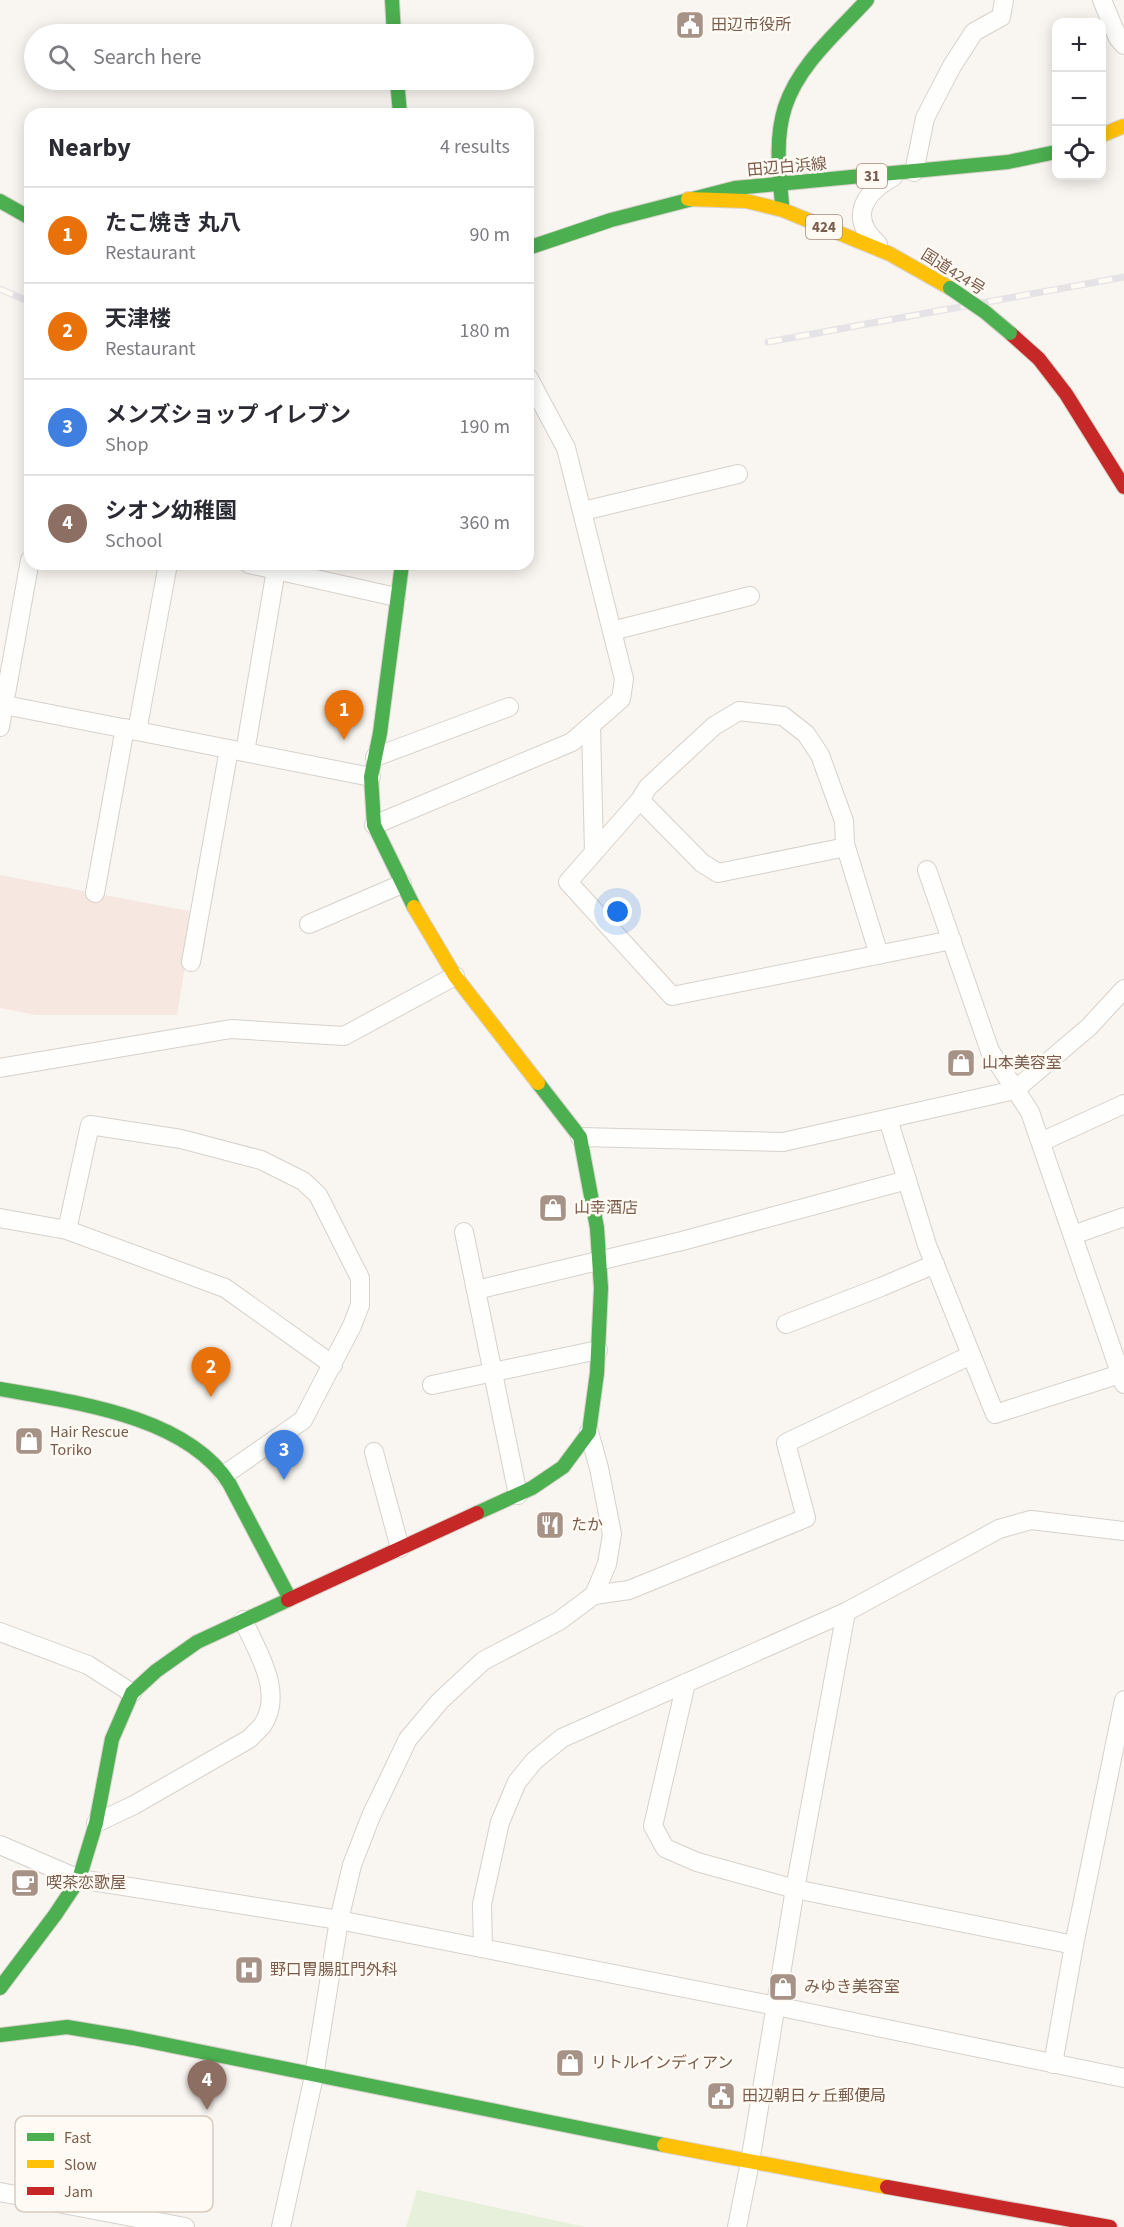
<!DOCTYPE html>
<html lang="en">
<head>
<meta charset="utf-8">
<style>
  :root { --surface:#fff; --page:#f2f2f3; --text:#2b2b33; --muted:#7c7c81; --line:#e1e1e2; --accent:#7c3aed }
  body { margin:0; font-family:"Source Sans 3","Noto Sans JP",sans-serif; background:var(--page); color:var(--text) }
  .controls { position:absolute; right:18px; top:18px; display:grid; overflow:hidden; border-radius:12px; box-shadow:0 3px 15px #0003 }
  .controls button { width:54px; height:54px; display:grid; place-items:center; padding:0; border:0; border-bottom:2px solid var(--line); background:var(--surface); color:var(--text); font:30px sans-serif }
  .you { position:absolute; left:618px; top:912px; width:21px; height:21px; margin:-15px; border:4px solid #fff; border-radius:50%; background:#1a73e8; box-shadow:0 0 0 9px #1a73e833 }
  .badge { display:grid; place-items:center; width:39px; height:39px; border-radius:50%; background:var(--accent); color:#fff; font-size:20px; font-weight:700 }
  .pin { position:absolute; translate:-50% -50px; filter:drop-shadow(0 2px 3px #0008) }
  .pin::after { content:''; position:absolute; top:32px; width:21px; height:18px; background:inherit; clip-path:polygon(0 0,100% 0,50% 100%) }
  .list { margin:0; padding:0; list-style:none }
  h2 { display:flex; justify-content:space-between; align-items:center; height:78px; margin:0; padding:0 24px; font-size:26px }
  h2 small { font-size:20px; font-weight:400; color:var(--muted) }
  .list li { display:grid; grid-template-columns:39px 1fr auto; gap:18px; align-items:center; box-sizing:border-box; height:96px; padding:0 24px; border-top:2px solid var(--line) }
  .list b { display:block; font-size:22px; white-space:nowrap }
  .list p { margin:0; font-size:20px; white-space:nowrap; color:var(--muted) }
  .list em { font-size:20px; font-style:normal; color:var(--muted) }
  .icon { flex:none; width:33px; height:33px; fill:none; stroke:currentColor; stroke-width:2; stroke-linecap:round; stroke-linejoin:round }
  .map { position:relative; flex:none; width:1124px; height:2227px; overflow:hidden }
  .search { position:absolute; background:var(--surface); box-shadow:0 3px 15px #0003; left:24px; top:24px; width:510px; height:66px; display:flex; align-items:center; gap:15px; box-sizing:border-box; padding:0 21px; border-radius:33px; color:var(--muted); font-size:22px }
  .panel { position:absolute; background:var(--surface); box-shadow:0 3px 15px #0003; left:24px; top:108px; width:510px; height:462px; border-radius:18px }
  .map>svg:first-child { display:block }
</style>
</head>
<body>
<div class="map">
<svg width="1124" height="2227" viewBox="0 0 1124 2227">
  <rect width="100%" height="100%" fill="#f9f5f0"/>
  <!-- commercial -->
  <path fill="#f6e8e1" d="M0 875 194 912 177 1015H36L0 1008Z"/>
  <!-- park -->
  <path fill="#e7f0db" d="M417 2190 585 2227H406Z"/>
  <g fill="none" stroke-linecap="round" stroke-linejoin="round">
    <!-- street casing -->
    <g stroke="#d7d1cb" stroke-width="20">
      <g id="street">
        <path d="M1102 0 1118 38 1124 45"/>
        <path d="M914 172 925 118 952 66 974 32 1001 17 1004 0"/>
        <path d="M878 244C848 218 864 193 893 177"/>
        <path d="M583 511 738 474"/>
        <path d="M249 564 396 597"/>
        <path d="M612 631 750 596"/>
        <path d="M0 704 371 777"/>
        <path d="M591 726 594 852"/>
        <path d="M0 727 30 560"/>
        <path d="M137 731 168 564"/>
        <path d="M245 752 277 564"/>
        <path d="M375 757 509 707"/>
        <path d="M640 800 702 863 718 873 846 847"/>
        <path d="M374 825 572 742 621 699 624 679 566 448 528 377"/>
        <path d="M927 870 990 1051 1030 1112 1124 1384"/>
        <path d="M95 893 125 728"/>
        <path d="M309 924 402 884"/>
        <path d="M879 955 845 844 844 821 820 755 806 734 783 716 739 711 714 726 648 787 640 800 568 882 672 996 952 940"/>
        <path d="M191 962 229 749"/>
        <path d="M0 1068 231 1029 344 1036 455 976"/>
        <path d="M888 1119 927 1245 995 1414 1120 1374"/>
        <path d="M580 1137 783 1142 1015 1090 1089 1027 1124 989"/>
        <path d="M1041 1142 1124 1104"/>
        <path d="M0 1218 67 1230 225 1288 333 1365"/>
        <path d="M67 1230 90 1125 181 1139 261 1160 303 1181 318 1195 360 1278V1305L352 1326 303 1420 224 1475"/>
        <path d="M464 1232 518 1495"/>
        <path d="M1073 1235 1124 1217"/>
        <path d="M476 1290 682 1241 907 1180"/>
        <path d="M786 1324 881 1287 935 1264"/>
        <path d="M432 1385 598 1350"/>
        <path d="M374 1452 400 1548"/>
        <path d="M594 1595 629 1590 806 1518 786 1443 971 1355"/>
        <path d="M0 1632 88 1665 132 1693"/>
        <path d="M686 1683 653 1826 665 1848 697 1862 795 1889 1074 1945"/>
        <path d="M96 1823 134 1805 249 1739C253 1735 258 1730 262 1726 285 1693 257 1651 243 1620"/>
        <path d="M0 1845 79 1879 339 1920 776 2006 1124 2078"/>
        <path d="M483 1948 482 1904 500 1822 517 1782 534 1761 562 1738 846 1612 999 1529 1031 1520 1124 1531"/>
        <path d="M1053 2064 1074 1945 1124 1700"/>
        <path d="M0 2192 185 2227"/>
        <path d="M281 2227 314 2076 339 1920 352 1865 371 1816 408 1739 440 1701 483 1661 559 1621 594 1595 607 1564 612 1534 599 1468 589 1432"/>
        <path d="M737 2227 750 2162 795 1889 846 1612"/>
      </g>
    </g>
    <!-- fast casing -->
    <g stroke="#d9d2cb" stroke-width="16">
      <g id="fast">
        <path d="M392 0 394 34"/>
        <path d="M397 80 400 114"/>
        <path d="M0 201 30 218"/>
        <path d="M782 204C779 172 775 138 785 107 799 64 838 32 867 0"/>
        <path d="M528 248 611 220 735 188 1008 162 1056 152"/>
        <path d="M402 564 380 733 371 777 374 825 414 907"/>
        <path d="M0 1389C72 1402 185 1415 229 1483L290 1599"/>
        <path d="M477 1513 532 1488 563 1467 589 1432 597 1373 601 1288 597 1228 580 1137 538 1083"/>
        <path d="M0 1988 55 1915 79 1879 96 1823 112 1739 132 1693 156 1671 197 1642 288 1600"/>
        <path d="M0 2035 67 2027 133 2038 664 2145"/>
      </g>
    </g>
    <!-- slow casing -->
    <g stroke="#d9d2cb" stroke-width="16">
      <g id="slow">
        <path d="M1102 135 1124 126"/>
        <path d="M688 199 746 201 783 210 890 254 950 288"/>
        <path d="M414 907 455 976 538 1083"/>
        <path d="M664 2145 887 2187"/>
      </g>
    </g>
    <!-- jam casing -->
    <g stroke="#d9d2cb" stroke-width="16">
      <g id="jam">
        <path d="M1010 333 1039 359 1066 394 1124 487"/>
        <path d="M288 1600 477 1513"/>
        <path d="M887 2187 1110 2227"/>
      </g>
    </g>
    <!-- street -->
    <use href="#street" stroke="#fefefd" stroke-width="18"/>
    <!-- fast -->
    <use href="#fast" stroke="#4caf50" stroke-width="14"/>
    <!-- slow -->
    <use href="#slow" stroke="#ffc107" stroke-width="14"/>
    <!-- jam -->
    <use href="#jam" stroke="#c62828" stroke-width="14"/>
    <!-- rail casing -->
    <g stroke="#e6e3e7" stroke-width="7">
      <g id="rail">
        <path d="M0 289 30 302"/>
        <path d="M768 342 1124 277"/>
      </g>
    </g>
    <!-- rail -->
    <use href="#rail" stroke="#fffaf3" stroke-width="4.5" stroke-dasharray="14" stroke-linecap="butt"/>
    <!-- fast-bridge casing -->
    <g stroke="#dad1cc" stroke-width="16" stroke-linecap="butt">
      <path id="fast-bridge" d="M950 288 985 312 1010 333"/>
    </g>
    <!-- fast-bridge -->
    <use href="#fast-bridge" stroke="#4caf50" stroke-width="14"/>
  </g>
  <!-- icons -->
  <defs>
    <g id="civic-square" transform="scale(1.5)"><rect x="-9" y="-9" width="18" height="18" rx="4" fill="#a69286" stroke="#fffaf3"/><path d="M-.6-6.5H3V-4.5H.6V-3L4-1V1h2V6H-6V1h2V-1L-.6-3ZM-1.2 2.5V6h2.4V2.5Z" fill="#fff"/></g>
    <g id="shop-square" transform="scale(1.5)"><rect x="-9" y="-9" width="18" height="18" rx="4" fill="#a69286" stroke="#fffaf3"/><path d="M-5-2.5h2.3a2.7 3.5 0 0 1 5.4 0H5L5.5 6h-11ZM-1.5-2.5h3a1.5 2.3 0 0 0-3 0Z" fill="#fff"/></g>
    <g id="restaurant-square" transform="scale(1.5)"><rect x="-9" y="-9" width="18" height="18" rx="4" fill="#a69286" stroke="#fffaf3"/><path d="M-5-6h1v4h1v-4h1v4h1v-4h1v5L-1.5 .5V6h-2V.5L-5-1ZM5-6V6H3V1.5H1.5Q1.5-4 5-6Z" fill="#fff"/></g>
    <g id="cafe-square" transform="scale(1.5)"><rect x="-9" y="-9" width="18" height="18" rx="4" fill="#a69286" stroke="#fffaf3"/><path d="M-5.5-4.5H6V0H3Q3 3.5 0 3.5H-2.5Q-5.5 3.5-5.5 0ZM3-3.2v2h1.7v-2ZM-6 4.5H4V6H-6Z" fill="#fff"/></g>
    <g id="hospital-square" transform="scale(1.5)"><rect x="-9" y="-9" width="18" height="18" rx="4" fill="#a69286" stroke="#fffaf3"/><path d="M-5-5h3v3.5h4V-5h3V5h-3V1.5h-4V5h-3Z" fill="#fff"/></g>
  </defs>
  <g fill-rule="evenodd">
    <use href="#civic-square" x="690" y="25"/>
    <use href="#shop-square" x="961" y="1063"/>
    <use href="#shop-square" x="553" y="1208"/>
    <use href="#shop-square" x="29" y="1441"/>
    <use href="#restaurant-square" x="550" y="1525"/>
    <use href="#cafe-square" x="25" y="1883"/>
    <use href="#hospital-square" x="249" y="1970"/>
    <use href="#shop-square" x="783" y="1987"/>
    <use href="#shop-square" x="570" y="2063"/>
    <use href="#civic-square" x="721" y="2096"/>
  </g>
  <g text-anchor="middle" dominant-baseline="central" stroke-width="5" stroke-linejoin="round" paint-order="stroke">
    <!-- shield labels -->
    <g fill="#fffaf3" stroke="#a28b7f" stroke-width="1.5">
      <rect x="857" y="164" width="30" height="24" rx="4.5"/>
      <rect x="806" y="215" width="36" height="24" rx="4.5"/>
    </g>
    <g font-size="15" font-weight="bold" fill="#7a5c4d">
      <text x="872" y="176">31</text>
      <text x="824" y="227">424</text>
    </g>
    <!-- poi labels -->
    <g font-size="16" fill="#7a5c4d" stroke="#fffaf3" text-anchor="start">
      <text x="711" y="25">田辺市役所</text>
      <text x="982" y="1063">山本美容室</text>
      <text x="574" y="1208">山幸酒店</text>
      <text x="50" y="1432">Hair Rescue<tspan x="50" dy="18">Toriko</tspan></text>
      <text x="571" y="1525">たか</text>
      <text x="46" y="1883">喫茶恋歌屋</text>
      <text x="270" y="1970">野口胃腸肛門外科</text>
      <text x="804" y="1987">みゆき美容室</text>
      <text x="591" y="2063">リトルインディアン</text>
      <text x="742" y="2096">田辺朝日ヶ丘郵便局</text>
    </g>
    <!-- street labels -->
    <g font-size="16" fill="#7a5c4d" stroke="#fffaf3">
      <text transform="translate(787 167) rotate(-5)">田辺白浜線</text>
      <text transform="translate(953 272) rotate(32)">国道424号</text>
    </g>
  </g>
  <!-- legend -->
  <rect x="15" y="2116" width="198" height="96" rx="9" fill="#fffaf3" stroke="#d7cbc1" stroke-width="1.5"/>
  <rect x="27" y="2133" width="27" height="8" fill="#4caf50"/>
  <rect x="27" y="2160" width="27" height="8" fill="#ffc107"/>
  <rect x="27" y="2187" width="27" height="8" fill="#c62828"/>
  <g font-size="16" fill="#7a5c4d">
    <text x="64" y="2143">Fast</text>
    <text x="64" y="2170">Slow</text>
    <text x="64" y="2197">Jam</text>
  </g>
</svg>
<div class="controls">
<button>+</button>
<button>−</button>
<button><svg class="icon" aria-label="locate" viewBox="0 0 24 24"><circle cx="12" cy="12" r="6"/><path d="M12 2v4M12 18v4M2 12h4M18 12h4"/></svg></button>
</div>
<div class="you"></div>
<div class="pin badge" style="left:344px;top:740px;background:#e8710a">1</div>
<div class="pin badge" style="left:211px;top:1397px;background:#e8710a">2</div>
<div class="pin badge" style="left:284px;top:1480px;background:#3f7fe0">3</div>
<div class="pin badge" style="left:207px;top:2110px;background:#8d6e63">4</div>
<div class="search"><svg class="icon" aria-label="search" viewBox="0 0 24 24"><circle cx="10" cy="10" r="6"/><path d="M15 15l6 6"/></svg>Search here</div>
<section class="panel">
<h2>Nearby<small>4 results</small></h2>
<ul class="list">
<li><span class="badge" style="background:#e8710a">1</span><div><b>たこ焼き 丸八</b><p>Restaurant</p></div><em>90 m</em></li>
<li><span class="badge" style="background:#e8710a">2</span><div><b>天津楼</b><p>Restaurant</p></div><em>180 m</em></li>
<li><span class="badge" style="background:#3f7fe0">3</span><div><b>メンズショップ イレブン</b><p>Shop</p></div><em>190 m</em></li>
<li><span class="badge" style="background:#8d6e63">4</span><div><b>シオン幼稚園</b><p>School</p></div><em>360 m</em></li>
</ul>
</section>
</div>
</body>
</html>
